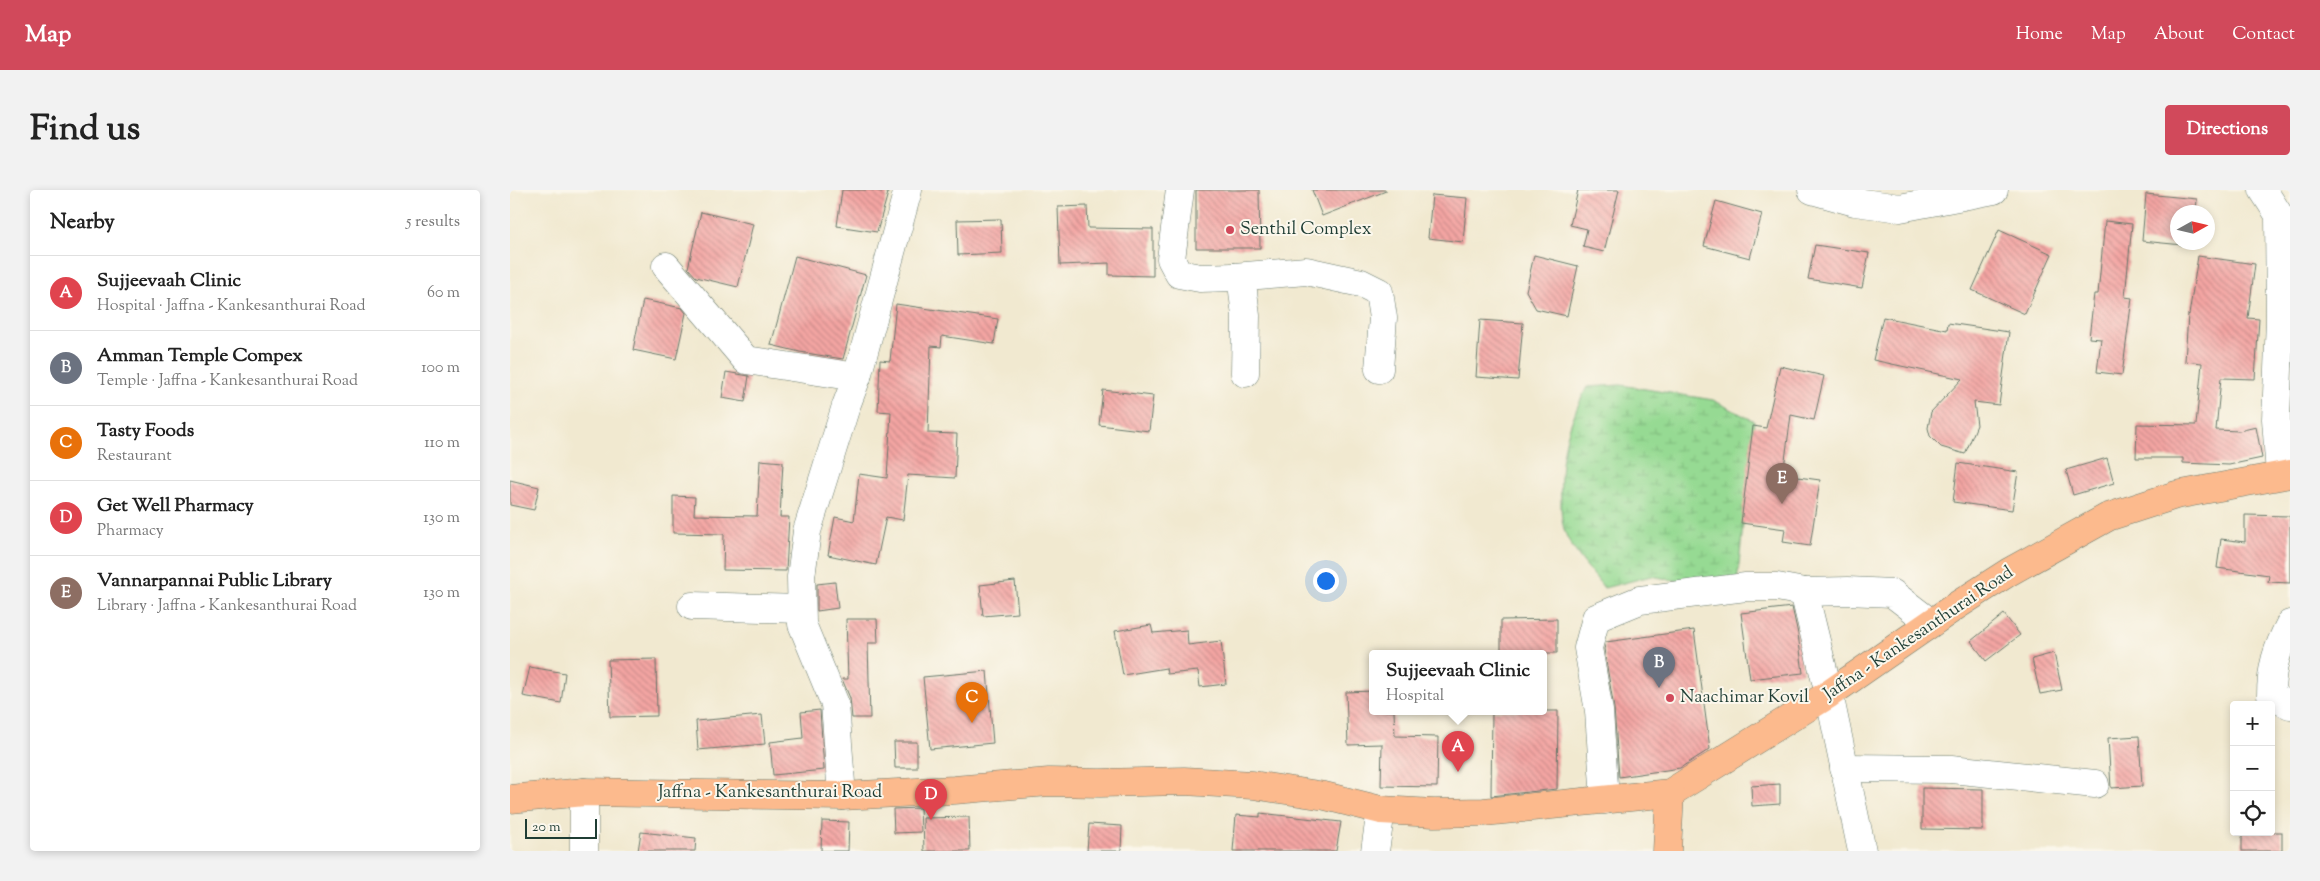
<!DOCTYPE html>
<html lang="en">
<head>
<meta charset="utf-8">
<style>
  :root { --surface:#fff; --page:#f2f2f2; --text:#222; --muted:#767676; --line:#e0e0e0; --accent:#d1495b }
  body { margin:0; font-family:"Sorts Mill Goudy",serif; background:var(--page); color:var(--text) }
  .controls { position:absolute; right:15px; bottom:15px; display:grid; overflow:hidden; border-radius:5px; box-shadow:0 2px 8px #0003 }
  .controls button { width:45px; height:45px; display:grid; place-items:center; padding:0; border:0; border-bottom:1px solid var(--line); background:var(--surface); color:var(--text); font:25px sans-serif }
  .compass { position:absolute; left:1660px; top:15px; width:45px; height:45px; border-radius:50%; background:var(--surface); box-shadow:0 2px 8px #0003; rotate:82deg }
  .scale { position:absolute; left:15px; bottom:12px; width:72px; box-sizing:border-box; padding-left:5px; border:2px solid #1f3d34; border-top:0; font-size:14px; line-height:18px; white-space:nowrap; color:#1f3d34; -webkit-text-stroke:4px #fbf7ec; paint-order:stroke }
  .you { position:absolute; left:815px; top:390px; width:18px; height:18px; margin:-12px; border:4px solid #fff; border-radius:50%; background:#1a73e8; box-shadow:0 0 0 8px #1a73e833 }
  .badge { display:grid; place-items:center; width:32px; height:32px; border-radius:50%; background:var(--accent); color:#fff; font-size:16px; font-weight:700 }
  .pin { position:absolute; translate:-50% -41px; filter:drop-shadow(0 1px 2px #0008) }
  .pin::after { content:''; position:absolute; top:26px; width:18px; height:15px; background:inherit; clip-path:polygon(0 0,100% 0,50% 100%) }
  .popup { position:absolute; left:859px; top:460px; width:178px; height:65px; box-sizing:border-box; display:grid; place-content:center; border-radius:5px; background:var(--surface); filter:drop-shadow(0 1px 4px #0005); font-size:16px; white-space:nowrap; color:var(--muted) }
  .popup b { font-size:19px; color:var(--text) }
  .popup::after { content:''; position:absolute; left:50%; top:100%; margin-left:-10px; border:10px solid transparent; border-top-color:var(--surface) }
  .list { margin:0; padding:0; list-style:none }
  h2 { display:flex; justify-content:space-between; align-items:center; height:65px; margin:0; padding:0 20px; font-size:21px }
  h2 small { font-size:16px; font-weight:400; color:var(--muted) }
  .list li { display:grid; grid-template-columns:32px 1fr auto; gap:15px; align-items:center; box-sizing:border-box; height:75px; padding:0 20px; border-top:1px solid var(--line) }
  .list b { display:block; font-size:19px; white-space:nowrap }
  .list p { margin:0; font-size:16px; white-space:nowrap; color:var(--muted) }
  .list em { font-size:16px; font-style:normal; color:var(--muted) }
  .icon { flex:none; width:28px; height:28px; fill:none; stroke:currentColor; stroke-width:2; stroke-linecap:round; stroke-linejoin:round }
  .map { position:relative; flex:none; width:1780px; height:661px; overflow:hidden; border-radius:5px }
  header { display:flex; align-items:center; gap:30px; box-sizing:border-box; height:70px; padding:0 25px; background:var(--accent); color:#fff }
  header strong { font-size:24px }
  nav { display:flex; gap:28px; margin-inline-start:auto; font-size:18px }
  .intro { display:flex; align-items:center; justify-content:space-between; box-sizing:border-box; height:120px; padding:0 30px }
  h1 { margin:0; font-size:35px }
  .button { padding:12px 22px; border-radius:5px; background:var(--accent); color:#fff; font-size:18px; font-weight:700 }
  main { display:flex; gap:30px; padding:0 30px }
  aside { flex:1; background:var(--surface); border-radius:5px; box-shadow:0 2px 8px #0003 }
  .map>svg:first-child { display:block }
</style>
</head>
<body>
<header>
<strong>Map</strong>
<nav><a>Home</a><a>Map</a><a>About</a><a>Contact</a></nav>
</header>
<div class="intro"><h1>Find us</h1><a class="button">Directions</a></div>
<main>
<aside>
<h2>Nearby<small>5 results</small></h2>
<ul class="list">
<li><span class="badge" style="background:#e0444e">A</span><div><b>Sujjeevaah Clinic</b><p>Hospital · Jaffna - Kankesanthurai Road</p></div><em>60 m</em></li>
<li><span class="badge" style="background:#6b7280">B</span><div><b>Amman Temple Compex</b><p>Temple · Jaffna - Kankesanthurai Road</p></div><em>100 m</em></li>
<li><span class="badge" style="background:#e8710a">C</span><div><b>Tasty Foods</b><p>Restaurant</p></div><em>110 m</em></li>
<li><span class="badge" style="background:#e0444e">D</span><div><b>Get Well Pharmacy</b><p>Pharmacy</p></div><em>130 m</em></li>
<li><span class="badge" style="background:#8d6e63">E</span><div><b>Vannarpannai Public Library</b><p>Library · Jaffna - Kankesanthurai Road</p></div><em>130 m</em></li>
</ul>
</aside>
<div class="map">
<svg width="1780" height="661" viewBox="0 0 1780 661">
  <defs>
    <pattern id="wetland-marsh" width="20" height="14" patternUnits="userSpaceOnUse" patternTransform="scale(1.25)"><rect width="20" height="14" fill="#96da93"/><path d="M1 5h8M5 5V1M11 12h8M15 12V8" fill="none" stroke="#81bc7f"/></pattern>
    <pattern id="building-back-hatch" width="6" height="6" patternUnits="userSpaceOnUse" patternTransform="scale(1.25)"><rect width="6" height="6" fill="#f4a5a3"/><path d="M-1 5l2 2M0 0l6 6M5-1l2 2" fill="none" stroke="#c58886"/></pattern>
  </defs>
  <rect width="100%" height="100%" fill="#fbf7ec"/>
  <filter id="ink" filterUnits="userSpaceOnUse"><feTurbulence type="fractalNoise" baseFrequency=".02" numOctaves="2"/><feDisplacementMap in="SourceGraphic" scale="10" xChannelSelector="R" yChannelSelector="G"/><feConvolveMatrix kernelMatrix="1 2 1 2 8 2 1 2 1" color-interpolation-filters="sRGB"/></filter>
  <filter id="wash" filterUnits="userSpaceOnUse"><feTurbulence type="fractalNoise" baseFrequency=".0096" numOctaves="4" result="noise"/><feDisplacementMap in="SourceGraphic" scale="20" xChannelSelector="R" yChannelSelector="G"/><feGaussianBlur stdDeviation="1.12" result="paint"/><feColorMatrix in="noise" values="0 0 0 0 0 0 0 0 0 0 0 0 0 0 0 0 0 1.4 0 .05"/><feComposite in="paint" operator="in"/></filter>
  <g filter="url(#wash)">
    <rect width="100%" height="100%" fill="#f1e9d0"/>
    <!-- wetland -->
    <path fill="url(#wetland-marsh)" stroke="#5a8c64" d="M1111 195 1203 210 1244 231 1227 393 1174 392 1141 386 1094 398C1082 382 1067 366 1058 349 1052 338 1051 323 1051 311 1049 267 1057 236 1077 197Z"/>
    <g id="blocks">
      <!-- building -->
      <g fill="url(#building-back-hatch)">
        <path d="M332 0H361L378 3 367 42 327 36Z"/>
        <path d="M686 0H749L750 58H686Z"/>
        <path d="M802 0H876V1L812 26Z"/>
        <path d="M1068 0H1109L1094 62 1073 57 1077 39 1060 35Z"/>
        <path d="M1636 4 1687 9 1686 22H1668V52H1683V56L1632 51Z"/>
        <path d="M922 5 957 8 953 52 918 48Z"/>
        <path d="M1206 11 1252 24 1240 68 1194 56Z"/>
        <path d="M577 16 578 38 643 39V86L599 85V73L550 75 548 17Z"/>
        <path d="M191 22 243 34 228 97 186 87 178 78Z"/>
        <path d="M491 29 492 63 448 65 447 30Z"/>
        <path d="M1595 31 1622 34 1615 107 1622 108 1612 185 1587 182 1591 149 1579 148 1584 104H1588Z"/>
        <path d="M1489 40 1542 64 1515 124 1462 100Z"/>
        <path d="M1305 55 1359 63 1352 98 1298 89Z"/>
        <path d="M1024 65 1068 76 1057 126 1026 119 1016 101Z"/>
        <path d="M285 66 356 85 333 169 290 162 261 155Z"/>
        <path d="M1688 66 1745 74 1738 128 1749 129 1745 189 1711 188 1706 240 1729 241 1746 237 1752 268 1719 275 1673 273V268H1626L1627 234 1686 235 1692 173 1675 171 1678 124 1679 125Z"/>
        <path d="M133 110 172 118 176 123 166 169 123 160Z"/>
        <path d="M386 114 488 129 484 154 432 146 431 157 421 156 418 243 447 244 445 288 398 285 393 330 376 327 366 375 318 365 325 327 344 331 349 284 377 288 381 222 368 221 370 170 380 171Z"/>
        <path d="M1373 127 1437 140 1438 133 1499 142 1489 215 1464 212 1467 235 1455 264 1431 257 1420 246 1418 238 1421 222 1452 189 1363 170Z"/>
        <path d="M970 130 1013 133 1008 190 966 187Z"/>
        <path d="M1270 176 1314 186 1304 230 1281 225 1273 285 1310 290 1300 356 1273 352 1275 339 1231 333 1243 236 1256 238Z"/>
        <path d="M216 182 239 186 235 212 212 208Z"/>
        <path d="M593 200 643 206 639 241 589 235Z"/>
        <path d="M1597 268 1604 293 1563 305 1556 280Z"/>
        <path d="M250 270 273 272 270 327H279L276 381 213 380 214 344 163 343V306L185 307 184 325 247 326Z"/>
        <path d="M1448 273 1508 282 1502 320 1443 312Z"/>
        <path d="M0 290 29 297 24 320 0 315Z"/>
        <path d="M1735 325 1780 326V393L1758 392 1759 385 1707 378 1711 349 1735 352Z"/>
        <path d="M505 391 508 423 473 426 470 395Z"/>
        <path d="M325 392 328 418 307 421V394Z"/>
        <path d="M1282 417 1288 444 1293 483 1240 489 1231 423Z"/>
        <path d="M1494 424 1510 445 1476 471 1461 451Z"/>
        <path d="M336 429H367L368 453H358L360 528H342L340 508 332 489H338Z"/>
        <path d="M1047 429V463H991V430Z"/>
        <path d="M641 435 643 443 677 440 678 455 711 451 716 494 690 497 688 481 657 484 656 478 613 485 605 441Z"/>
        <path d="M1184 440 1200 559 1170 578 1109 587 1104 518 1094 459 1096 452Z"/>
        <path d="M1544 463 1552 500 1530 504 1522 469Z"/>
        <path d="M146 469 147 526 100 527 98 470Z"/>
        <path d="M20 477 55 483 51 513 13 506Z"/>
        <path d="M477 481 483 553 420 559 413 487Z"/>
        <path d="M863 501V521H884L885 546 928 547 927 597 871 596 872 554 838 555 836 502Z"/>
        <path d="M310 520 314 580 263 585 260 552 293 548 291 522Z"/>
        <path d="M982 521H1048L1047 599 981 606Z"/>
        <path d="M252 525 255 554 188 560 186 531Z"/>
        <path d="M1629 546 1632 596 1601 598 1598 548Z"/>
        <path d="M384 552H407V578H385Z"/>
        <path d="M1270 594V614L1242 616 1241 596Z"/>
        <path d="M1412 598 1473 599V640L1412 639Z"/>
        <path d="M410 618 411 642 384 643 383 619Z"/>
        <path d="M750 623 831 632 826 661H723L726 625 750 627Z"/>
        <path d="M459 627 460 661H414L413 628Z"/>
        <path d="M312 631 339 632 338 661H311Z"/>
        <path d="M579 634 612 636 611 661H577Z"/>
        <path d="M131 642 186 648 185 661H128Z"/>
        <rect x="1732" y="642" width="40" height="19"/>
      </g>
    </g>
  </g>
  <g filter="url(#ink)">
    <use href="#blocks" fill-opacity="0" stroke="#68796b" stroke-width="1"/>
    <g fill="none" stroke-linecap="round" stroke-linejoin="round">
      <!-- minor casing -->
      <g stroke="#68796b" stroke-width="29">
        <g id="minor">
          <path d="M670 0 661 69 669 84 690 88 724 87 732 93 736 126 735 183"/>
          <path d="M1302 0 1345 12 1390 18 1484 0"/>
          <path d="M1753 0 1769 25 1770 130 1766 229 1770 285"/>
          <path d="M156 76 236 170 347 187"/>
          <path d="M724 87 796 81 851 93 869 102 873 128 869 179"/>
          <path d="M1294 402 1338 401 1382 403 1421 433"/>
          <path d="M182 416 291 419"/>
          <path d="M1780 434C1767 459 1761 477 1761 506L1780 515"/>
          <path d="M1334 578 1441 579 1585 594"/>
          <path d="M74 602V661"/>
          <path d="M332 606 325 514 292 434 291 387 297 341 336 216 347 187 398 0"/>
          <path d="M1095 610 1089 521 1078 458 1086 428 1130 410 1236 397H1267L1294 402 1319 504 1352 661"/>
          <path d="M865 661 871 620"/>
        </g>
      </g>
      <!-- major casing -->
      <g stroke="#68796b" stroke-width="29">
        <g id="major">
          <path d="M0 609 74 602 332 606 444 600 539 592 590 593 674 591 743 595 815 606 871 620 924 623 974 622 1160 603 1319 504 1446 416 1499 382 1598 327 1666 305 1780 284"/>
          <path d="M1157 661 1160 603"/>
        </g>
      </g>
      <!-- minor -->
      <use href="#minor" stroke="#fff" stroke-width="28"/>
      <!-- major -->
      <use href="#major" stroke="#fcba8d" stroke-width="28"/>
    </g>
  </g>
  <!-- markers -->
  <g fill="#d1495b" stroke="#fbf7ec" stroke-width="2">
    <circle cx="720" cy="40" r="5"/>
    <circle cx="1160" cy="508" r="5"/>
  </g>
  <g text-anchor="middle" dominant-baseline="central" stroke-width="4" stroke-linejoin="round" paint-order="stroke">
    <!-- poi labels -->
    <g font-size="18" fill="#1f3d34" stroke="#fbf7ec" text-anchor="start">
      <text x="730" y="40">Senthil Complex</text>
      <text x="1170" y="508">Naachimar Kovil</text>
    </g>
    <!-- street labels -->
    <g font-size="18" fill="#1f3d34" stroke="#fbf7ec">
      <text transform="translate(1409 444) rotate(-34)">Jaffna - Kankesanthurai Road</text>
      <text x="260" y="603">Jaffna - Kankesanthurai Road</text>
    </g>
  </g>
</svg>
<div class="controls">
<button>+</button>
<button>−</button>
<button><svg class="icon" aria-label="locate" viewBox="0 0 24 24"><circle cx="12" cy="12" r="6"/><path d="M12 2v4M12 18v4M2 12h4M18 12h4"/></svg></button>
</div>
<svg class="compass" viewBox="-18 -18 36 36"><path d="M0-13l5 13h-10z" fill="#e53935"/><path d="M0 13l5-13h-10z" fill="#767676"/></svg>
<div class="scale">20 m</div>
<div class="you"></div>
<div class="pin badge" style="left:948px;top:582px;background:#e0444e">A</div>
<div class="popup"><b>Sujjeevaah Clinic</b>Hospital</div>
<div class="pin badge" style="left:1149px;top:498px;background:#6b7280">B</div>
<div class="pin badge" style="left:462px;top:533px;background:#e8710a">C</div>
<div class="pin badge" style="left:421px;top:630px;background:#e0444e">D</div>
<div class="pin badge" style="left:1272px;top:314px;background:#8d6e63">E</div>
</div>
</main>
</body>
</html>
